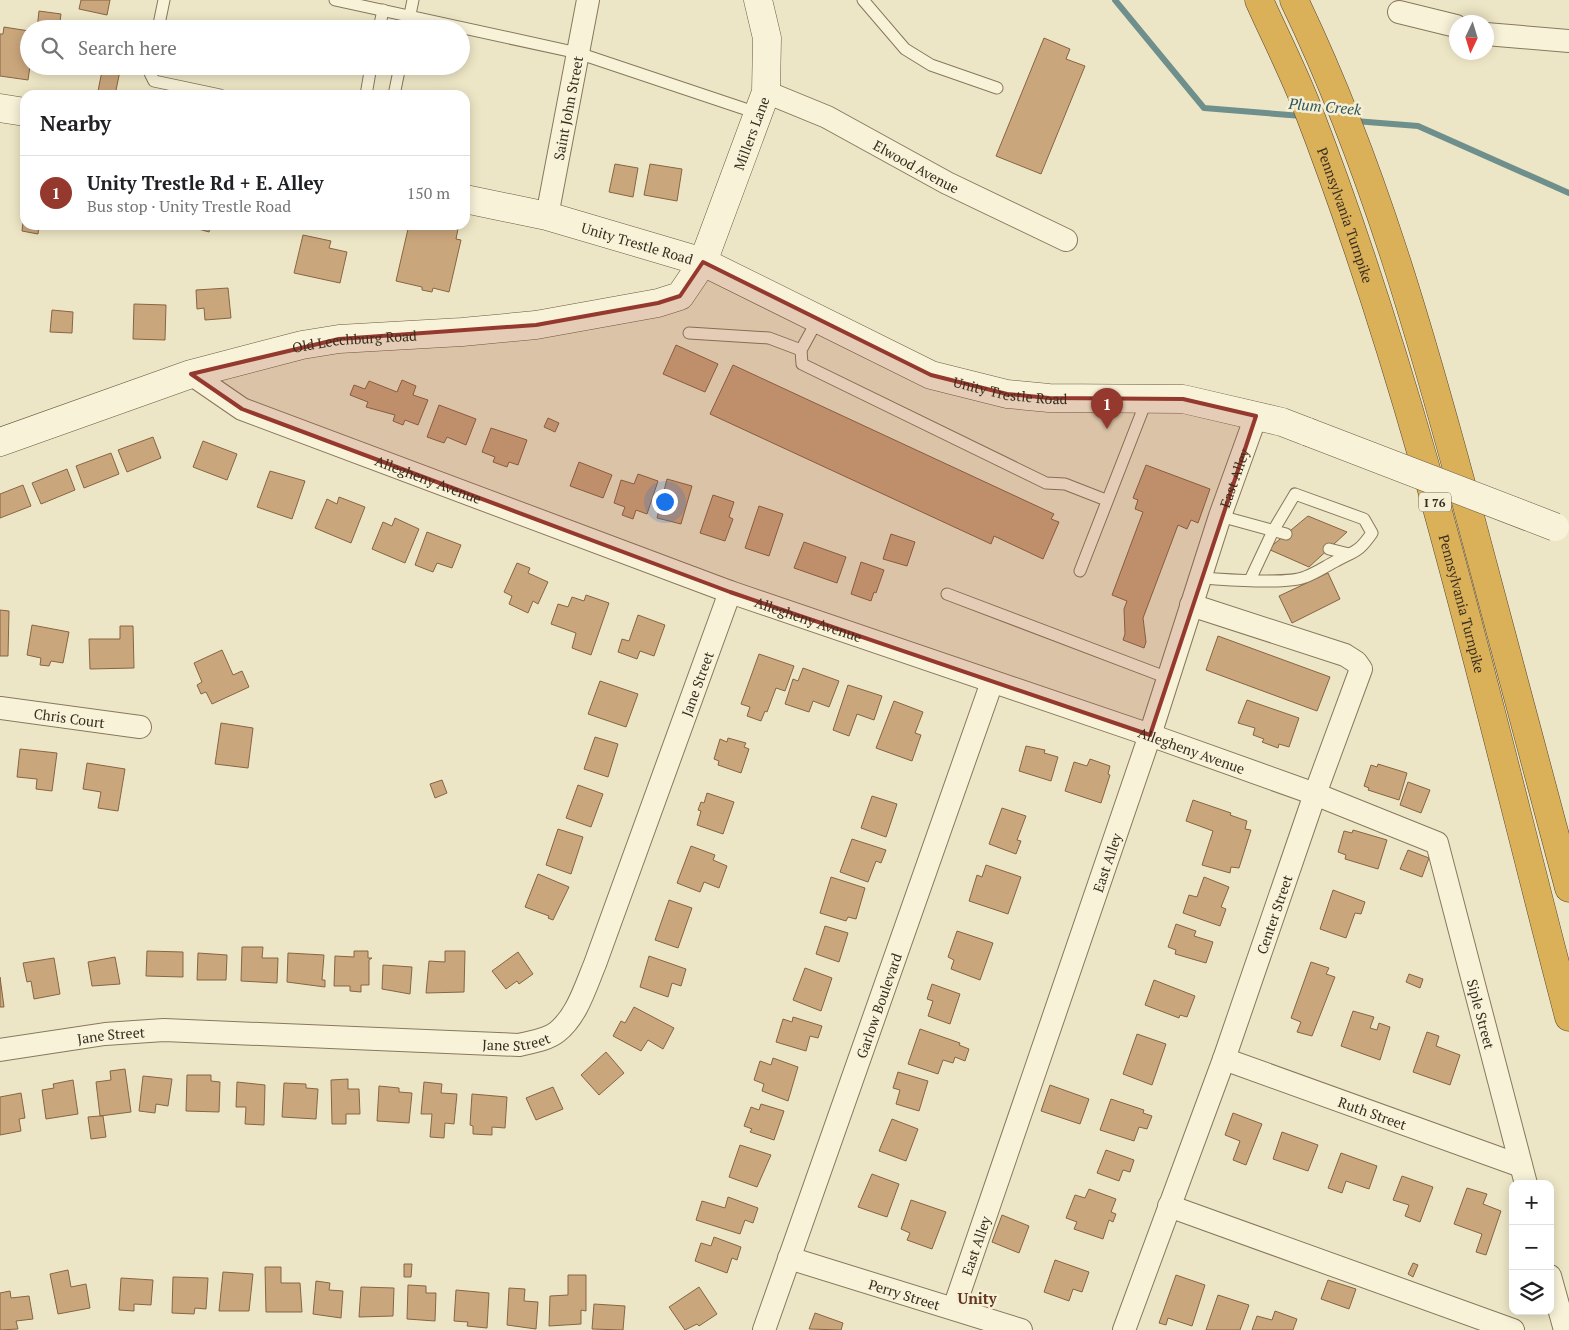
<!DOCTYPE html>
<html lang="en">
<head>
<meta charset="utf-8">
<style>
  :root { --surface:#fff; --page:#f6f6f6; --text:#202124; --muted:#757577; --line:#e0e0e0; --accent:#95382d }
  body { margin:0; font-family:"PT Serif",serif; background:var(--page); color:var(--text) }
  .controls { position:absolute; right:15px; bottom:15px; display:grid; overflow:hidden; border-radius:10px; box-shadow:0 2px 12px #0003 }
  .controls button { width:45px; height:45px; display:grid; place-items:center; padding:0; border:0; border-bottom:1px solid var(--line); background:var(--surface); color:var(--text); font:25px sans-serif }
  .compass { position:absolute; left:1449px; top:15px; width:45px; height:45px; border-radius:50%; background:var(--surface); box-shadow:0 2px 12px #0003; rotate:184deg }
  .you { position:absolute; left:664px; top:501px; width:18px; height:18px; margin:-12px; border:4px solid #fff; border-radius:50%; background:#1a73e8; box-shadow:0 0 0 8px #1a73e833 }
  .badge { display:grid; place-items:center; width:32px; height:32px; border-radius:50%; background:var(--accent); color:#fff; font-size:16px; font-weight:700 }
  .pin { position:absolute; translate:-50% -41px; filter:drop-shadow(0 1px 2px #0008) }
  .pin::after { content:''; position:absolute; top:26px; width:18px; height:15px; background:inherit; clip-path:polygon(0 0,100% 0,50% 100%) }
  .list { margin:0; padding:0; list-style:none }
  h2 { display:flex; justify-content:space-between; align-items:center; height:65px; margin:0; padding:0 20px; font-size:21px }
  h2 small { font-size:16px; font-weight:400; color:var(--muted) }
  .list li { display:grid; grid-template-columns:32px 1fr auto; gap:15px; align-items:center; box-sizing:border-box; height:75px; padding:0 20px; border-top:1px solid var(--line) }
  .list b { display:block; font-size:19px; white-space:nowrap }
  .list p { margin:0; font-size:16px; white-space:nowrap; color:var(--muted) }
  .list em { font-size:16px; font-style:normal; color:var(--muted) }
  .icon { flex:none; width:28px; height:28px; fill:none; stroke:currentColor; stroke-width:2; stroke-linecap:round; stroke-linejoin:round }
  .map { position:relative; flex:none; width:1569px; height:1330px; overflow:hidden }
  .search { position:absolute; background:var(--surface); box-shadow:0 2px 12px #0003; left:20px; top:20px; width:450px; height:55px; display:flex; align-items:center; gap:12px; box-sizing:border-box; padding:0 18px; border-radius:28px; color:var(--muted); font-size:19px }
  .panel { position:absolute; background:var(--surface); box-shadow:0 2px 12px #0003; left:20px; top:90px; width:450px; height:140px; border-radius:15px }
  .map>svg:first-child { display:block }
</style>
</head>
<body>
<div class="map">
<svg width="1569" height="1330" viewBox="0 0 1569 1330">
  <rect width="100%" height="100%" fill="#ede6c6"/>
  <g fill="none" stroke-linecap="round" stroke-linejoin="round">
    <!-- stream -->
    <g stroke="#6e8f8b" stroke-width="6">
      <path d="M1115 0 1204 108 1302 116"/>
      <path d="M1355 121 1418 126 1569 193"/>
    </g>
  </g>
  <!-- building -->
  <g fill="#caa67c" stroke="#876542">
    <path d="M81 0H110L107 15 79 9Z"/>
    <path d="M39 11 61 14 59 29H37Z"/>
    <path d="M4 27 29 31 30 66 28 80 0 76V34H3Z"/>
    <path d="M1044 38 1070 49 1066 59 1085 66 1041 174 996 156Z"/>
    <path d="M103 66H121L115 95 98 91Z"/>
    <path d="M615 164 638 168 633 197 609 192Z"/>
    <path d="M650 164 682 169 677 201 644 195Z"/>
    <path d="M25 205V225H52V227L39 226 38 234 22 231Z"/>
    <path d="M116 225H150L149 229Z"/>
    <path d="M195 225H211L209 232 195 228Z"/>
    <path d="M412 225H438L458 229 456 239 461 240 449 292 433 288 432 292 422 290V287L396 281 408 229H411Z"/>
    <path d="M303 235 331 241 329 248 347 252 340 283 294 273Z"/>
    <path d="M228 288 231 318 205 320 204 308 197 309 196 290Z"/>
    <path d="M134 304 166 305 165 340 133 339Z"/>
    <path d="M52 310 73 312 72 333 50 332Z"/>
    <path d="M676 345 718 364 705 392 663 374Z"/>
    <path d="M733 365 1054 514 1051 519 1059 522 1043 559 994 536 991 544 710 414Z"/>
    <path d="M402 380 416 386 413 395 428 400 418 425 405 420 403 425 393 421 395 415 366 407 368 402 350 395 354 385 365 389 369 381 397 392Z"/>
    <path d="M439 405 476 419 466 445 447 437 444 443 427 437Z"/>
    <path d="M548 418 559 423 555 432 544 427Z"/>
    <path d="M491 428 527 440 518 465 509 462 507 467 493 462 495 457 482 452Z"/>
    <path d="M153 437 161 458 127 472 118 450Z"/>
    <path d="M203 441 237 454 227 480 193 467Z"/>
    <path d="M111 453 119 474 84 488 76 466Z"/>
    <path d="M579 462 612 475 603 498 570 486Z"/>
    <path d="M1146 465 1210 489 1198 523 1191 520 1187 529 1178 525 1143 618 1146 642 1144 648 1123 640 1125 634 1124 609 1127 601 1112 595 1143 512 1135 509 1138 500 1133 498Z"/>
    <path d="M67 469 75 490 41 504 32 483Z"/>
    <path d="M270 471 305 481 292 519 257 507Z"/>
    <path d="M638 474 658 481 647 514 636 510 633 519 622 515 625 507 614 503 621 480 634 484Z"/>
    <path d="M667 479 692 486 681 524 657 518Z"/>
    <path d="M23 485 31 506 0 518V494Z"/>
    <path d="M713 495 734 502 729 517 733 519 725 541 700 533Z"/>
    <path d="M339 497 365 507 351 543 315 528 327 499 337 504Z"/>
    <path d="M759 506 783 514 769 556 745 548Z"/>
    <path d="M1308 516 1347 532 1309 567 1268 549Z"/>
    <path d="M395 518 419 529 405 563 372 549 383 522 392 526Z"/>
    <path d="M427 532 461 545 452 568 437 563 433 572 415 565Z"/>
    <path d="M891 534 915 542 907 566 883 559Z"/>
    <path d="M804 542 846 557 837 583 794 568Z"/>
    <path d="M861 562 884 570 876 593 874 592 871 601 851 594Z"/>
    <path d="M517 563 530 568 528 573 548 582 538 604 533 601 528 613 509 604 512 596 504 592Z"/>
    <path d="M1328 573 1340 599 1292 623 1279 596Z"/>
    <path d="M586 595 609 603 591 655 572 648 576 633 551 624 558 604 568 607 572 597 584 601Z"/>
    <path d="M0 610 9 611 8 656H0Z"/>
    <path d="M638 615 665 625 654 656 640 651 637 659 618 652 622 639 629 641Z"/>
    <path d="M32 625 69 632 63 663 51 661 49 666 40 665 41 658 27 655Z"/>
    <path d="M120 626H133L134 668 90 669 89 639H120Z"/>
    <path d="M1218 636 1330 677 1317 711 1206 670Z"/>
    <path d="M222 650 233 675 242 671 249 687 212 704 206 692 201 694 197 685 202 682 194 663Z"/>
    <path d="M759 654 794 666 785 691 776 688 767 712 765 711 761 721 747 716 750 707 741 704Z"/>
    <path d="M803 668 839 681 829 707 813 701 809 712 785 704 793 679 798 681Z"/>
    <path d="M600 681 638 694 626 727 588 714Z"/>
    <path d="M848 685 882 696 874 720 857 714 849 736 833 730Z"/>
    <path d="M1247 700 1299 718 1289 747 1279 744 1278 748 1262 742 1264 739 1253 735 1255 728 1238 723Z"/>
    <path d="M894 701 923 712 915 733 921 735 912 761 876 748Z"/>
    <path d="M221 723 253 728 248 768 215 764Z"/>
    <path d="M595 737 618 744 608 777 584 769Z"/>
    <path d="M728 738 746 743 744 747 749 749 741 773 718 765 719 761 714 759 720 739 727 742Z"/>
    <path d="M1026 746 1045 750 1044 753 1058 757 1051 781 1019 771Z"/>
    <path d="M20 749 57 753 52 791 36 789 37 779 17 777Z"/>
    <path d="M1090 759 1110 766 1108 774 1110 775 1101 803 1065 791 1074 762 1087 766Z"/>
    <path d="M87 763 125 769 118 811 98 808 101 792 83 789Z"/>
    <path d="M1378 764 1407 773 1399 800 1368 790 1369 788 1364 786 1371 765 1377 767Z"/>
    <path d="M442 780 447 793 435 798 430 784Z"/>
    <path d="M1408 782 1430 790 1421 813 1400 805Z"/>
    <path d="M578 785 603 794 591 827 566 818Z"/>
    <path d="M707 793 734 802 723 834 697 825 701 811 698 810 701 802 704 803Z"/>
    <path d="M872 796 897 804 886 837 861 828Z"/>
    <path d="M1193 800 1231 813 1230 815 1247 821 1245 829 1251 830 1239 868 1231 867 1230 873 1202 865 1213 831 1186 821Z"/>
    <path d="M1002 808 1026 816 1017 840 1021 841 1016 854 989 844Z"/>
    <path d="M558 829 583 837 571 874 546 865Z"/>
    <path d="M1353 830 1387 840 1378 869 1345 859 1346 855 1338 852 1344 831 1352 833Z"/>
    <path d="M852 839 886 850 881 863 876 861 868 882 840 872Z"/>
    <path d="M691 846 715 855 713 860 727 866 719 888 704 882 700 892 677 883Z"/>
    <path d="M1408 850 1429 858 1422 877 1400 869Z"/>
    <path d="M986 865 1021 877 1008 914 969 901 977 875 982 877Z"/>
    <path d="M538 874 569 887 553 920 548 918 549 916 525 907Z"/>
    <path d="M831 877 865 888 856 919 848 917 846 921 820 913Z"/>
    <path d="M1204 877 1229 887 1221 907 1226 909 1220 926 1183 913 1189 895 1197 897Z"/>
    <path d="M1333 890 1365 902 1361 914 1355 913 1346 938 1320 929Z"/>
    <path d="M669 900 692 908 678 948 655 940Z"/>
    <path d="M1176 924 1196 931 1194 936 1213 942 1206 963 1175 954 1176 950 1168 947Z"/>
    <path d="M825 926 848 933 839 962 816 954Z"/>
    <path d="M957 931 993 943 980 980 951 969 954 960 948 957Z"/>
    <path d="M242 947H263L262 958H278L277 983 241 981Z"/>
    <path d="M147 951 183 952V977L146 976Z"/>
    <path d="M354 951H368V958H372L369 960V985H361V992L350 991V986H334L335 956 354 957Z"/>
    <path d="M445 951H465L464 992 426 993 429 961 445 962Z"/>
    <path d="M518 952 533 974 519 984 517 981 506 989 492 971Z"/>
    <path d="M198 953 227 955 226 980H197Z"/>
    <path d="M288 953 324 955 322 980H325V987L287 982Z"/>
    <path d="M649 956 686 969 681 986 672 983 668 997 640 987Z"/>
    <path d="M115 957 120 984 92 986 88 962Z"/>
    <path d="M54 958 60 994 34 999 31 981 27 982 23 963Z"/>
    <path d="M1311 962 1329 968 1326 974 1335 977 1312 1036 1297 1032 1301 1022 1291 1018Z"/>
    <path d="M383 965 412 967 410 994 382 989Z"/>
    <path d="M805 968 832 978 821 1011 793 1000Z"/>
    <path d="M1409 974 1423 979 1420 988 1406 982Z"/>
    <path d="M0 977 4 1007H0Z"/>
    <path d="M1154 980 1195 996 1187 1017 1180 1015 1179 1018 1145 1005Z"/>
    <path d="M932 984 960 994 950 1024 928 1016 933 1001 927 999Z"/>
    <path d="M634 1007 674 1028 663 1049 648 1040 641 1051 613 1036 621 1021 625 1023Z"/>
    <path d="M1353 1011 1374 1017 1370 1028 1377 1030 1379 1023 1390 1027 1380 1060 1341 1046Z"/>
    <path d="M793 1017 822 1026 818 1038 810 1036 806 1051 776 1042 783 1019 792 1022Z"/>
    <path d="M920 1029 960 1043 959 1045 969 1049 965 1061 955 1057 953 1063 943 1060 938 1074 908 1064Z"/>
    <path d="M1427 1032 1439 1036 1436 1046 1460 1055 1450 1085 1413 1072Z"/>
    <path d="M1137 1034 1166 1044 1152 1085 1123 1074Z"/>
    <path d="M606 1052 624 1073 599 1095 581 1075Z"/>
    <path d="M773 1058 798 1067 788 1101 762 1091 764 1084 754 1080 760 1061 771 1065Z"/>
    <path d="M125 1069 131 1112 100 1116 96 1082 111 1080 110 1071Z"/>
    <path d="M898 1072 928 1081 919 1111 896 1104 900 1090 893 1088Z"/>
    <path d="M187 1075H211V1081L220 1082 219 1112 186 1111Z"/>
    <path d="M143 1076 172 1079 168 1106 156 1104 155 1113 139 1111Z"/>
    <path d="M348 1079V1089H359L360 1114H346V1124H332L331 1080Z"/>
    <path d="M73 1080 78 1114 46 1119 42 1090 54 1088 53 1084Z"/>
    <path d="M237 1082 265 1085 264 1125 245 1124 246 1107H236Z"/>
    <path d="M424 1082 442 1084 441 1093 457 1094 454 1124 445 1123 444 1138 430 1137 432 1114H421Z"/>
    <path d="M284 1083 306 1084V1088L318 1089 316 1119 282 1117Z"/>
    <path d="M1050 1085 1089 1099 1080 1124 1041 1111Z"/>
    <path d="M379 1086 399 1088V1092L412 1093 409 1123 377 1121Z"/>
    <path d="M553 1087 563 1109 536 1120 526 1098Z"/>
    <path d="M21 1093 25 1118 19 1119 21 1131 0 1135V1097Z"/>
    <path d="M472 1094 507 1097 505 1128 492 1127V1135L473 1134V1126L470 1125Z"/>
    <path d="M1111 1099 1144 1110 1143 1113 1152 1116 1147 1129 1139 1127 1134 1141 1100 1130Z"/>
    <path d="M761 1104 784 1111 774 1140 750 1132 752 1129 744 1126 751 1107 759 1110Z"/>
    <path d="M1233 1113 1262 1124 1246 1165 1233 1160 1240 1141 1225 1135Z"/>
    <path d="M100 1116H103L106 1137 91 1139 88 1117Z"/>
    <path d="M892 1119 918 1129 906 1161 879 1151Z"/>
    <path d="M1282 1132 1318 1145 1308 1171 1273 1159Z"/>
    <path d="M740 1145 771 1155 757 1187 729 1177Z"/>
    <path d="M1106 1150 1134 1160 1130 1172 1123 1170 1119 1181 1097 1173Z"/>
    <path d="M1341 1153 1377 1166 1369 1189 1346 1181 1342 1193 1328 1188Z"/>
    <path d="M872 1174 899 1184 887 1217 858 1207Z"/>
    <path d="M1402 1176 1433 1187 1420 1222 1405 1216 1409 1205 1393 1200Z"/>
    <path d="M1467 1188 1487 1194 1483 1204 1501 1211 1486 1255 1476 1252 1482 1234 1454 1224Z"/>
    <path d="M1089 1189 1116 1199 1111 1212 1116 1214 1113 1222 1109 1220 1103 1239 1074 1229 1077 1222 1066 1218 1075 1195 1085 1198Z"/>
    <path d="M728 1197 758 1208 753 1223 745 1220 740 1234 696 1220 702 1201 725 1208Z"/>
    <path d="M911 1200 946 1212 932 1249 907 1240 910 1233 901 1229Z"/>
    <path d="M1002 1215 1029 1226 1019 1253 992 1242Z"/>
    <path d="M714 1237 741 1247 737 1260 732 1258 727 1273 695 1261 701 1243 711 1246Z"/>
    <path d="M1055 1260 1089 1272 1082 1292 1073 1289 1069 1301 1044 1292Z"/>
    <path d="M1413 1263 1418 1265 1413 1277 1408 1274Z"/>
    <path d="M404 1264H412L411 1277H404Z"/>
    <path d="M265 1267H281V1283H300L302 1312H266Z"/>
    <path d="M68 1270 71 1287 86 1284 90 1308 58 1314 50 1274Z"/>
    <path d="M223 1272 253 1274 249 1311H219Z"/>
    <path d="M568 1275H586V1311L581 1310V1324L549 1326 550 1296 568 1295Z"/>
    <path d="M1176 1275 1205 1285 1192 1326 1168 1318 1166 1325 1159 1323Z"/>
    <path d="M173 1277 208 1278 206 1309 195 1308 194 1314 172 1313Z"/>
    <path d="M121 1278 153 1280 151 1305 134 1304V1311L119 1310Z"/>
    <path d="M1328 1280 1356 1289 1349 1309 1321 1299Z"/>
    <path d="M316 1281 330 1283 329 1290 343 1291 341 1318 313 1314Z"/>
    <path d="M408 1285 426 1286V1293H436L435 1321 407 1319Z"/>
    <path d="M361 1287 394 1288 393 1316 359 1317Z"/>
    <path d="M699 1287 717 1314 699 1326 697 1324 685 1330 669 1307Z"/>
    <path d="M509 1288 525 1289 524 1301 538 1302 536 1329 507 1325Z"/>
    <path d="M456 1290 489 1293 487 1328 467 1326 468 1322 454 1321Z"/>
    <path d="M10 1291 11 1298 29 1296 33 1319 16 1321 18 1329 0 1330V1293Z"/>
    <path d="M1218 1295 1249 1305 1240 1330H1206Z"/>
    <path d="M594 1304 625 1306 623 1330 592 1329Z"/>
    <path d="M1275 1311 1297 1319 1293 1330H1252L1257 1316 1272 1320Z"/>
    <path d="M815 1313 843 1323 841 1330 809 1329Z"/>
  </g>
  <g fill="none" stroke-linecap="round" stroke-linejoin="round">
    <!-- lane casing -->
    <g stroke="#88785c" stroke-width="13">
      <g id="lane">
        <path d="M335 0 578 53 757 113"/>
        <path d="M863 0 905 49 931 65 997 88"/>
        <path d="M158 29 164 0"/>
        <path d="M379 29 383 10"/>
        <path d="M407 29 413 0"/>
        <path d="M151 66 150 73 154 81 220 95"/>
        <path d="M366 95 371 66"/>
        <path d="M394 95 400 66"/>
        <path d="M818 319 801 350 802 364 1046 483 1065 484 1106 500"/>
        <path d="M689 333 769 338 801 350"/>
        <path d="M1220 516 1286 534"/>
        <path d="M1329 549 1349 554"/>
        <path d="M1080 571 1147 399"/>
        <path d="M1200 578C1223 579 1286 585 1305 577 1316 573 1326 566 1336 561 1356 550 1358 553 1372 533L1364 519 1295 494 1273 531 1250 580"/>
        <path d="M947 594 1168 678"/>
      </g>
    </g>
    <!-- street casing -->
    <g stroke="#88785c" stroke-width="24">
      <g id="street">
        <path d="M1399 12 1456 26"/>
        <path d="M1486 34 1569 41"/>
        <path id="s1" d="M766 92 827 117 947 183 1066 240"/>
        <path id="s2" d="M547 216 588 0"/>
        <path id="s3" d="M191 374 242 409 730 592 1150 735 1315 794 1437 843 1526 1184"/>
        <path id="s4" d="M0 708 140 727"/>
        <path id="s5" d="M0 1050 105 1034 164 1030 519 1045C531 1042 547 1040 557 1032 577 1016 585 988 595 964L730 592"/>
        <path id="s6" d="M1224 1059 1521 1166"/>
        <path d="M1169 1206 1513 1330"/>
        <path id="s7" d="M789 1258 1021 1330"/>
        <path d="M1550 1276 1565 1330"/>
        <path id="s8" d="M954 1308 1150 735 1220 516 1256 416"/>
        <path id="s9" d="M764 1330 992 682"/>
        <path id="s10" d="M1124 1330 1224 1059 1315 794 1361 669 1356 662 1345 655 1191 605"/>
      </g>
    </g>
    <!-- secondary casing -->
    <g stroke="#6a593f" stroke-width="29">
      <g id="secondary">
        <path d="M0 108 25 112"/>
        <path id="s11" d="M465 199 547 216 703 262 931 375 1007 394 1049 398 1183 399 1282 422 1308 432"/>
        <path id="s12" d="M0 442 191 374 302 345 339 339 462 332 536 325 658 303 680 296 703 262 766 92 767 38 758 0"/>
      </g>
    </g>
    <!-- highway casing -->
    <g stroke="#564630" stroke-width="29">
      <g id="highway">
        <path id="s13" d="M1259 0C1275 36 1293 71 1307 107 1421 402 1489 712 1569 1017"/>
        <path d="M1294 0C1373 164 1422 338 1469 513 1502 638 1536 763 1569 888"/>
      </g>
    </g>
    <!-- lane -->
    <use href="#lane" stroke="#f8f2d9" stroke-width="11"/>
    <!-- street -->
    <use href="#street" stroke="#f8f2d9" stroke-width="22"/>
    <!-- secondary -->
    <use href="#secondary" stroke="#f8f2d9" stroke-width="28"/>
    <!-- highway -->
    <use href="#highway" stroke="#dab059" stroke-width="28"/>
    <!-- secondary-bridge casing -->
    <g stroke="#6a593f" stroke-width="29" stroke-linecap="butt">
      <path id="secondary-bridge" d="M1308 432 1555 527"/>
    </g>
    <!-- secondary-bridge -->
    <use href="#secondary-bridge" stroke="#f8f2d9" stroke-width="28"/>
  </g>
  <!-- marked area -->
  <path fill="#95382d" fill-opacity="0.2" stroke="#95382d" stroke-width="4" stroke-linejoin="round" d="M703 262 931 375 1007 394 1049 398 1183 399 1256 416 1150 735 730 592 242 409 191 374 339 339 536 325 658 303 680 296Z"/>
  <g text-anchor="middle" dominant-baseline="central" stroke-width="5" stroke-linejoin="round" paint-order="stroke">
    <!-- shield labels -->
    <rect fill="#f5efd5" stroke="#716856" stroke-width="1" x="1419" y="492.5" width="32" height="19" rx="4"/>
    <g font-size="12" font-weight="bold" fill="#382e1f">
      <text x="1435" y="502">I 76</text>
    </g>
    <!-- street labels -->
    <g font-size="14" fill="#382e1f" stroke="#f5efd5">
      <text stroke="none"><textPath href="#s2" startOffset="110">Saint John Street</textPath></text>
      <text stroke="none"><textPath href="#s12" startOffset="878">Millers Lane</textPath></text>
      <text stroke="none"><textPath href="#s1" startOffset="168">Elwood Avenue</textPath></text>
      <text stroke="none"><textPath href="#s13" startOffset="232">Pennsylvania Turnpike</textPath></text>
      <text stroke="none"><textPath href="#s11" startOffset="178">Unity Trestle Road</textPath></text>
      <text stroke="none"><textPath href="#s12" startOffset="370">Old Leechburg Road</textPath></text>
      <text stroke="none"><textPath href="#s11" startOffset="582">Unity Trestle Road</textPath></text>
      <text stroke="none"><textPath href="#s8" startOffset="876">East Alley</textPath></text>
      <text stroke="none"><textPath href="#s3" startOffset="261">Allegheny Avenue</textPath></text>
      <text stroke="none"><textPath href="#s13" startOffset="638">Pennsylvania Turnpike</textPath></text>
      <text stroke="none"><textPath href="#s3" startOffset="666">Allegheny Avenue</textPath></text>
      <text stroke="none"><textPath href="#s5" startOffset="938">Jane Street</textPath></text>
      <text stroke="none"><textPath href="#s4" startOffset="70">Chris Court</textPath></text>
      <text stroke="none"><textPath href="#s3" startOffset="1071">Allegheny Avenue</textPath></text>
      <text stroke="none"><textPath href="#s8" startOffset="471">East Alley</textPath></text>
      <text stroke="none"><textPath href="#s10" startOffset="442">Center Street</textPath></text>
      <text stroke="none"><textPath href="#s9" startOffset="344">Garlow Boulevard</textPath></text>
      <text stroke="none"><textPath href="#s3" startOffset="1510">Siple Street</textPath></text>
      <text stroke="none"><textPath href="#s5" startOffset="112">Jane Street</textPath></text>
      <text stroke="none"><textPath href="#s5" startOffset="518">Jane Street</textPath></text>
      <text stroke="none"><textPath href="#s6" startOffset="158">Ruth Street</textPath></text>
      <text stroke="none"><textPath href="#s8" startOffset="66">East Alley</textPath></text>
      <text stroke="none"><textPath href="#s7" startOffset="121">Perry Street</textPath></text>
    </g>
    <!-- water labels -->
    <g font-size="15" font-style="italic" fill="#2f5658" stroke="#f5efd5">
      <text transform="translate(1325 106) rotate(5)">Plum Creek</text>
    </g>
    <!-- neighbourhood labels -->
    <g font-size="15" font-weight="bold" fill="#643620" stroke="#f5efd5">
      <text x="977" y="1298">Unity</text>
    </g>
  </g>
</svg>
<div class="controls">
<button>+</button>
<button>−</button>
<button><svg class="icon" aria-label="layers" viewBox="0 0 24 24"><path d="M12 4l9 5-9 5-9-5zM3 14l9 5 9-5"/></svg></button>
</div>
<svg class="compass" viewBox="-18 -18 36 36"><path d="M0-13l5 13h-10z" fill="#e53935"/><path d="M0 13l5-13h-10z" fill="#757577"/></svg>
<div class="you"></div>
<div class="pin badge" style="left:1107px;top:429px">1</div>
<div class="search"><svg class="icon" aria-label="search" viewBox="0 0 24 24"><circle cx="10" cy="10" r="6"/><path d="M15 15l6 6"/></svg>Search here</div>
<section class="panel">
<h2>Nearby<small></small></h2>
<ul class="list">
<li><span class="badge">1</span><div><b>Unity Trestle Rd + E. Alley</b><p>Bus stop · Unity Trestle Road</p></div><em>150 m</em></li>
</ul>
</section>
</div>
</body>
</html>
